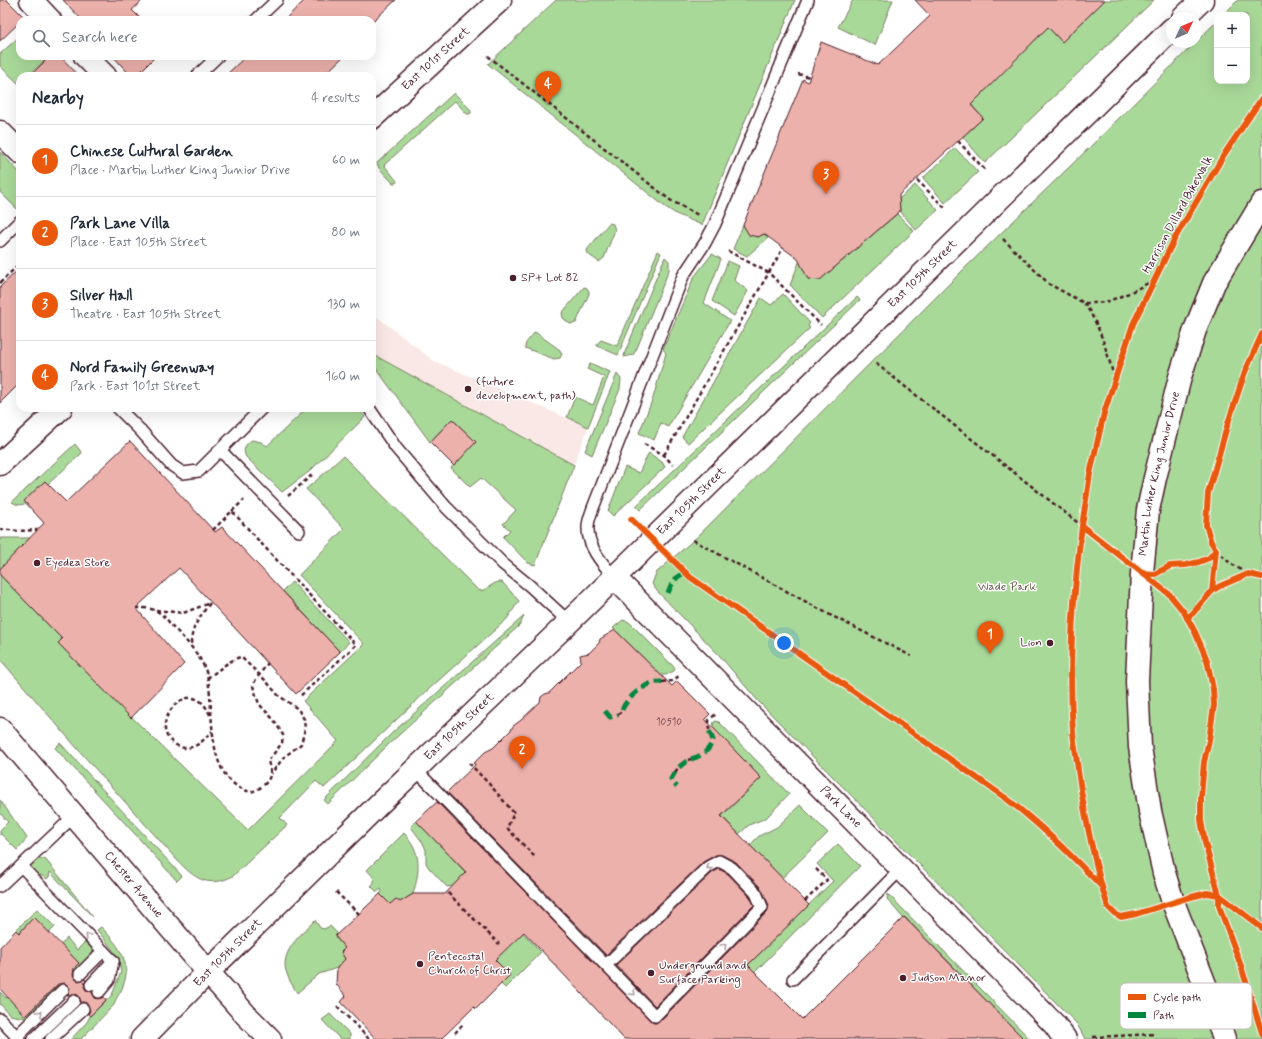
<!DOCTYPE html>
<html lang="en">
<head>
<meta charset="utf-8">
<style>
  :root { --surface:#fff; --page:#f2f2f3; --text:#1f2937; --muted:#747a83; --line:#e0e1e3; --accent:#ea580c }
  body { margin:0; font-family:Mynerve,sans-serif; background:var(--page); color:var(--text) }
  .controls { position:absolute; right:12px; top:12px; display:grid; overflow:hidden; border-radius:8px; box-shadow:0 4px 16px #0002 }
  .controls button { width:36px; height:36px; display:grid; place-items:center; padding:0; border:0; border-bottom:1px solid var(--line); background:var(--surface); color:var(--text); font:20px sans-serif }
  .compass { position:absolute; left:1166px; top:12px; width:36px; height:36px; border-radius:50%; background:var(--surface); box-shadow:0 4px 16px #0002; rotate:46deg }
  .you { position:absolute; left:784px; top:643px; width:14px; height:14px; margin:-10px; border:3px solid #fff; border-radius:50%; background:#1a73e8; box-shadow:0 0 0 6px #1a73e833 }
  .badge { display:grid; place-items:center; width:26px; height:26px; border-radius:50%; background:var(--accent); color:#fff; font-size:13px; font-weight:700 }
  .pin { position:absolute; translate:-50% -33px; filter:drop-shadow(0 1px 2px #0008) }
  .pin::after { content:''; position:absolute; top:21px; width:14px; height:12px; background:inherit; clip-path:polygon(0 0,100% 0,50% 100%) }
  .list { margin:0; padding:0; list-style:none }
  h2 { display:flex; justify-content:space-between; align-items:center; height:52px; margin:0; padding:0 16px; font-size:17px }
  h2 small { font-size:13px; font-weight:400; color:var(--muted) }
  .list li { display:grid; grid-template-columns:26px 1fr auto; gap:12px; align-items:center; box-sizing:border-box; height:72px; padding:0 16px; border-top:1px solid var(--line) }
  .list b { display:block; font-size:15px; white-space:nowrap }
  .list p { margin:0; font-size:13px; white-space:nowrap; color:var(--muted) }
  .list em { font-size:13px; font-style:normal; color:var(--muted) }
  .icon { flex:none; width:22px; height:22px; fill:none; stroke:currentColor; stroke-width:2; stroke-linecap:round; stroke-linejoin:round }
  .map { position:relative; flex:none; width:1262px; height:1039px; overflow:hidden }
  .search { position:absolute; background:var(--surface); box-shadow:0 4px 16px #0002; left:16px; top:16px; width:360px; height:44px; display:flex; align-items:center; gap:10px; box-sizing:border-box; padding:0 14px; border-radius:12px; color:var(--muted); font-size:15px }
  .panel { position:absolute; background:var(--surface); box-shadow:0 4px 16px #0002; left:16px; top:72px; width:360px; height:340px; border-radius:12px }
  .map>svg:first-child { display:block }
</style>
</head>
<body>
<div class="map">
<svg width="1262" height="1039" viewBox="0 0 1262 1039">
  <rect width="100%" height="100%" fill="#fff"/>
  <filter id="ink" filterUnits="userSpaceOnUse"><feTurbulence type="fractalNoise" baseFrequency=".025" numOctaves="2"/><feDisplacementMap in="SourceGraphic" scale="8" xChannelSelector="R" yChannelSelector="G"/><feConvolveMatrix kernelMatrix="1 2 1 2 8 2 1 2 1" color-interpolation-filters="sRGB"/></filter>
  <g filter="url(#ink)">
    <!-- built -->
    <path fill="#f9e8e6" d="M372 313 434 361 588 427 574 465 374 355 372 353Z"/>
    <!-- green -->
    <g fill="#a9d999" stroke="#7a7c62">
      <path d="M556 0H795L702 225 676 214 664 206 488 64Z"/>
      <path d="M853 0H893L875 45 838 27Z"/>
      <path d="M1105 0H1154L985 163 963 137 983 118 971 104 1048 27 1062 42Z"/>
      <path d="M1238 0H1262V1039H1085L1077 1024 758 701 719 655 657 591 652 584 656 573 698 536 966 267 1092 145 1217 21V81H1247V15H1223Z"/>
      <path d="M20 36V56H49L28 76H20L19 84 0 66V54Z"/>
      <path d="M454 93 471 110V113L470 114H467L455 101 384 165 397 181 396 183H393L379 168 377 163Z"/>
      <path d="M955 148 978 172 945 203 923 178Z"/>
      <path d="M0 152 20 173V204L17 209 0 192Z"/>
      <path d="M915 185 938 210 916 230 900 211 899 199Z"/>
      <path d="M897 214 914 231 822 318 790 285 800 260 808 279 820 280Z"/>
      <path d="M609 223 613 224 615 230 604 258 599 262 588 254 587 250Z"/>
      <path d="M743 225 758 237 764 234 768 238 747 256 733 249Z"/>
      <path d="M658 251 661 253 618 355 597 346V344L601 340 617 346Z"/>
      <path d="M712 254 721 259 704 303 730 321 668 427 661 423 654 440 639 433 653 398 666 353 663 349 694 277Z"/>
      <path d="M665 257 669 261V270L637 348 633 355 624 357 625 352Z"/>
      <path d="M728 261 739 266 734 280 748 291 734 316 712 301Z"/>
      <path d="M584 287 587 288 589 291V294L576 323 570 324 563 318 562 313Z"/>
      <path d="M783 294 810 323 808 326 810 328 688 443 682 437 761 298 771 305Z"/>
      <path d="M857 297 860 300 640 510 636 506Z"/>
      <path d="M535 332 560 350 562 354 560 358 554 359 525 348 526 343Z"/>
      <path d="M374 355 574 465 535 565 528 563 503 537 510 530 503 524 516 510 481 478 470 487 451 468 476 442 452 419 430 442 372 363Z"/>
      <path d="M590 364H592L610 372 588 427 567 417 575 397 593 405 604 377 587 369Z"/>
      <path d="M617 374 621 379 620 389 592 455 585 451Z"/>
      <path d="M307 408H357L365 417 310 471 282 492 246 457C242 450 245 444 252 440L261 442 267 446Z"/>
      <path d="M75 444 82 453 48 484 45 481 24 501 26 503C21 506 17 505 12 502Z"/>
      <path d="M649 453 662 462 665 467 613 516 608 511 625 467 639 473 648 454Z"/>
      <path d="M343 456 478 590 482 591 497 582H502L519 601 507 619 429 689 324 788 316 781 280 818 287 825 233 876C208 889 194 878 177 860L83 755 0 659V575L62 639 58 643C120 707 184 768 248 830L338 741 303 701 364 644 299 575 344 529 306 489 318 479Z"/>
      <path d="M0 538H30L0 569Z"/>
      <path d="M292 582 349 642 340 652 283 591Z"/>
      <path d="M524 616 520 625 389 744 328 804 324 800 392 733Z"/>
      <path d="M623 620 629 622 673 666 675 669 674 671 666 675H661L613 628Z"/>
      <path d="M716 721 719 722 789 794 766 818 749 825 739 834 722 816 761 778 715 731 713 726 714 722Z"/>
      <path d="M60 743 182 876 177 881 134 833 55 748Z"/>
      <path d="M0 800 27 838 17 850 1 834 0 835V830L8 822 0 813Z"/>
      <path d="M800 805 828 833 782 878 750 845 759 836 777 827Z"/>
      <path d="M416 821 433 838 541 952 505 988 501 984 510 975 495 960 510 944 452 886 447 887 429 868 426 863V850L423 843 411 827Z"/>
      <path d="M404 833C422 852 420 871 413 894L407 898 402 903 396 899 390 904 380 894 382 891 381 889 377 892 371 886C378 880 371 875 367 870Z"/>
      <path d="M838 844 860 866 755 972 748 965 833 881 817 864Z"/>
      <path d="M33 859H45L93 917 50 872 49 877 47 879 41 875 37 877 27 864Z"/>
      <path d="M888 894 1030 1039H1024L905 917 903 918 887 899Z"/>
      <path d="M37 909 55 927 49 933 34 918 19 933 16 930Z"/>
      <path d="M315 920 320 928 324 929 330 926 338 934 335 937 345 948 341 952 345 959 337 968 319 974 297 993C294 987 289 981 287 974 278 952 302 934 315 920Z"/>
      <path d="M101 927C116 942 133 962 123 986 121 993 115 998 114 1005L81 1039H71L87 1022 90 1016 112 995 121 972 119 961 116 954 97 930Z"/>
      <path d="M67 938 77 950 85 942 93 950V955L78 972 74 968 79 963 61 945Z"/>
      <path d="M58 985 61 988 31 1016 25 1018 10 1015 0 1004V992L6 998 7 997 26 1015Z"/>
      <path d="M330 1014 350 1034V1039H340L322 1020Z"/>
    </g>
    <!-- building -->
    <g fill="#ecb1ab" stroke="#4a1f2b">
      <path d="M0 0H7L25 18 20 20V22L0 41Z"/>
      <path d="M63 0H143L132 10 142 20H82Z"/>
      <path d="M305 0H396L374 20H284Z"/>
      <path d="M915 0H1105L1062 42 1048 27 971 105 983 118 899 195 900 211 820 280 808 279 798 259 764 234 758 237 749 235 743 225 803 79 808 82 821 42 878 65 930 16Z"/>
      <path d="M50 56H60L79 76H30Z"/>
      <path d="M113 56H156L136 76H131Z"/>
      <path d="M246 56H344L323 76H225Z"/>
      <path d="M20 268V383L0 403V287Z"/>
      <path d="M452 419 476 442 454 466 430 442Z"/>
      <path d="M130 441 215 532 222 527 340 652 296 694 179 568 136 608 184 664 131 718 58 643 62 639 0 575V569L44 523 24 501 45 481 66 502Z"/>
      <path d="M615 630 672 686 677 681 710 714 705 719 761 778 721 816 809 905 748 965 802 1019 904 917 1024 1039H624L524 932 495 960 510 975 476 1009 474 1007 441 1039H376L341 1002 346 996 336 984 337 968 345 959 341 952 345 948 335 936 380 894 390 904 396 899 400 902 413 894H445L466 872 416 821 437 802 653 1023H656L660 1021 767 912 769 905 761 888 736 862 722 855H716L703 862 606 955 447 792 475 765 474 763 485 752 493 748 511 730 513 726 520 721 540 702 541 697 545 694 549 693 581 661 580 655 589 653 599 643 600 639Z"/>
      <path d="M719 869 728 874 750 897 754 905 655 1006 616 965 712 873Z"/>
      <path d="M34 917 79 963 74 968 73 975 75 979 79 981 85 979 86 980 84 987 86 990 92 992 95 998 98 999 104 997 106 1000 90 1016 88 1014 90 1011 88 1005 85 1002H81L79 996 76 994H73L69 996 68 995 70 988 65 983 58 984 25 1016 0 989V947L16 930 19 933Z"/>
    </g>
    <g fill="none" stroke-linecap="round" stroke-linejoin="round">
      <!-- lane casing -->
      <g stroke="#4a1f2b" stroke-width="14">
        <g id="lane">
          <path d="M256 20 277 0"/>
          <path d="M197 76 218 56"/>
          <path d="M0 241 20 221"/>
          <path d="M118 408 141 431 171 465 183 473 199 471 220 450 299 531"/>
          <path d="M369 408 396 448 446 507 503 564 530 586 569 622"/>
          <path d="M220 450 262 408"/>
          <path d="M614 577C602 563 587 546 588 527 588 520 591 514 593 508L683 276 705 243 715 224 808 0"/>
          <path d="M415 769 655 1016 762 907 756 893 732 868 719 861 708 867 606 965"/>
          <path d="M21 866 113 961 91 985"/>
          <path d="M0 886 74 816"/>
          <path d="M80 974 103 951"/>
          <path d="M793 979 901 869"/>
          <path d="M99 992 109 980 113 961"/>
          <path d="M0 1019 19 1039"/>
          <path d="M17 1036 63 990"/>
          <path d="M34 1039 74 1001"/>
          <path d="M51 1039 83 1009"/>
        </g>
      </g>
      <!-- street casing -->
      <g stroke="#4a1f2b" stroke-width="25">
        <g id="street">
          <path d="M31 0 50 20"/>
          <path d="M85 56 105 76"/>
          <path id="s1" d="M372 118 500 0"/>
          <path d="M0 132 20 152"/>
          <path d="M0 464 61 408"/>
          <path id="s2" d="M614 577 1054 1024 1065 1039"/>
        </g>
      </g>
      <!-- secondary casing -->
      <g stroke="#4a1f2b" stroke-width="25">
        <g id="secondary">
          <path d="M1183 18 1202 0"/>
          <path id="s3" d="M208 972 378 805 569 622 1172 29"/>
          <path id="s4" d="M1224 1039 1213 1005 1173 902 1164 873 1150 811 1140 747 1137 681 1142 573 1148 510 1155 478 1180 377 1195 330 1214 283 1262 203"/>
        </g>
      </g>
      <!-- primary casing -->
      <g stroke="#4a1f2b" stroke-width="25">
        <g id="primary">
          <path id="s5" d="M0 729 208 972 246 1015 270 1039"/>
          <path d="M142 1039 208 972"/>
        </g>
      </g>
      <!-- path -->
      <g stroke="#4a1f2b" stroke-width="2.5" stroke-dasharray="4 3" stroke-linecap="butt">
        <path d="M488 56 670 200 700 216"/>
        <path d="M798 74 810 77"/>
        <path d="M958 141 986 171"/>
        <path d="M917 180 946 209"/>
        <path d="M1003 239 1049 284 1084 303H1094L1106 302 1129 293 1154 280"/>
        <path d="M728 251 769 273 821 325"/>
        <path d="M0 283 20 263"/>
        <path d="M1084 303C1100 325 1108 355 1115 381"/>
        <path d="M877 363 879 366 1082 526"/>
        <path d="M644 444 664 455 673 465"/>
        <path d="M664 455 783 248"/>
        <path d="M288 496 313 474"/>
        <path d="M232 511 244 500"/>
        <path d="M0 529 18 531 37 530"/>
        <path d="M213 530 232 511 259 541 356 645 299 697"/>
        <path d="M693 540 832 616 911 656"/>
        <path d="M1216 550 1230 563 1248 574"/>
        <path d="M136 608C158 607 161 613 174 628 187 642 202 656 207 675 216 711 202 780 251 792 258 790 269 783 270 775 271 771 269 765 268 761L282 743 283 735 274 720 259 704 253 686 256 679 268 663"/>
        <path d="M156 610 183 613 210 603C199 618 191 627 191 646"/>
        <path d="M207 678C219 671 228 660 241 657L266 681 278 695 298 709 304 719 305 729 301 744 284 757 271 774"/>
        <path d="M662 682 672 681 679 676"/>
        <path d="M210 715C192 672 149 721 171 741 175 745 179 747 184 748 196 749 205 739 212 731"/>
        <path d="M618 715 622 710"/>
        <path d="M709 730V720L716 714"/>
        <path d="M688 760 691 759"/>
        <path d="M469 763 491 786 514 813 507 828 535 857"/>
        <path d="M675 772 679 767"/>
        <path d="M336 892 359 914"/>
        <path d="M448 893 499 944"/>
        <path d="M805 901 827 880 814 867"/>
        <path d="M337 1006 369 1039"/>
        <path d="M455 1033 464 1023"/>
        <path d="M1093 1037 1156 1034"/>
      </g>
      <!-- lane -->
      <use href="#lane" stroke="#fff" stroke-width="11"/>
      <!-- street -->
      <use href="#street" stroke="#fff" stroke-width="22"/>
      <!-- secondary -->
      <use href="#secondary" stroke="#fff" stroke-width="22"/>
      <!-- primary -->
      <use href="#primary" stroke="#fff" stroke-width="22"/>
      <!-- quiet -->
      <g stroke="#00873e" stroke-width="5" stroke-dasharray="10 5" stroke-linecap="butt">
        <path d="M668 593C672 584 675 575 686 573"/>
        <path d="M622 710C626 699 641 687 652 683 655 682 659 682 662 682"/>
        <path d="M605 711 610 717 618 715"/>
        <path d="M691 759C702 756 709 751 713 740L709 730"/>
        <path d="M679 767 688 760"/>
        <path d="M675 772 671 779 673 783 677 787"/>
      </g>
      <!-- cycleway casing -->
      <g stroke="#fff" stroke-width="8">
        <g id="cycleway">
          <path d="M1262 98 1225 153 1175 238 1133 324 1104 413 1090 474 1082 526 1169 594 1184 612 1195 632 1207 660 1213 689 1214 705 1209 740 1204 762 1201 797V820L1205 843 1219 895V906L1241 966 1262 1033"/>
          <path d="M631 519 690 577 1007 799C1042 826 1070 854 1101 886"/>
          <path d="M1082 526C1073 594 1068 663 1073 732 1074 745 1077 758 1078 771 1085 817 1094 863 1108 907L1114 913 1121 917 1136 914 1187 898 1207 893 1219 895 1262 928"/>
          <path d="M1142 573 1155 574 1170 566 1186 565 1199 562 1209 558 1216 550"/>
          <path d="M1212 591 1216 550 1211 542 1206 525 1208 493 1228 423 1245 372 1262 334"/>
          <path d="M1187 618 1193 613 1212 591 1220 586 1248 574 1262 577"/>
        </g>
      </g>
      <!-- cycleway -->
      <use href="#cycleway" stroke="#e8590c" stroke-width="6"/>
    </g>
    <!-- one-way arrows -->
    <defs><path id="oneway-chevron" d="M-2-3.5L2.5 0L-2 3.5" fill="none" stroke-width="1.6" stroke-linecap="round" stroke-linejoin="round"/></defs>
    <g stroke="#ae9aa0">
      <use href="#oneway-chevron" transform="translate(709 867) rotate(146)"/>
      <use href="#oneway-chevron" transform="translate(88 936) rotate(-134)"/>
      <use href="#oneway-chevron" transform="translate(724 946) rotate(-45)"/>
      <use href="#oneway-chevron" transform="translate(633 993) rotate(46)"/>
      <use href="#oneway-chevron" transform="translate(40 1013) rotate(-45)"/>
    </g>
  </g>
  <!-- markers -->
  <g fill="#4a1f2b" stroke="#fff" stroke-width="1.5">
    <circle cx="513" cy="278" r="4"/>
    <circle cx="468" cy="389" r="4"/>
    <circle cx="37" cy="563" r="4"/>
    <circle cx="1050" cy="643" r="4"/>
    <circle cx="420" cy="964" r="4"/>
    <circle cx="651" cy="973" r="4"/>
    <circle cx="903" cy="978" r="4"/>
  </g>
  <g text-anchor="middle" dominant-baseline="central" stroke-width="3" stroke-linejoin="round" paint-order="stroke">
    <!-- number labels -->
    <g font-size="10" fill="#72444b">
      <text x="669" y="722">10510</text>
    </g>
    <!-- street labels -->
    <g font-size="12" fill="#4a1f2b" stroke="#fff">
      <text stroke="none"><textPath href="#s1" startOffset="87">East 101st Street</textPath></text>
      <text transform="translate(1178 215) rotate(-61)">Harrison Dillard BikeWalk</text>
      <text stroke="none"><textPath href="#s3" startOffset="999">East 105th Street</textPath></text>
      <text stroke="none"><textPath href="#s4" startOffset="580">Martin Luther King Junior Drive</textPath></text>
      <text stroke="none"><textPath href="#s3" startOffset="675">East 105th Street</textPath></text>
      <text stroke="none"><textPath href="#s3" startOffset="351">East 105th Street</textPath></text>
      <text stroke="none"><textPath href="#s2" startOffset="323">Park Lane</textPath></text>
      <text stroke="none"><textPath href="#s5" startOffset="205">Chester Avenue</textPath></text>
      <text transform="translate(228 953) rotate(-45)">East 105th Street</text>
    </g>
    <!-- poi labels -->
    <g font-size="12" fill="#4a1f2b" stroke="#fff" text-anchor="start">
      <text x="521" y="278">SP+ Lot 82</text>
      <text x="476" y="382">(future<tspan x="476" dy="14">development, path)</tspan></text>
      <text x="45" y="563">Eyedea Store</text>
      <text x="1042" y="643" text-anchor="end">Lion</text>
      <text x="428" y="957">Pentecostal<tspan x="428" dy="14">Church of Christ</tspan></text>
      <text x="659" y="966">Underground and<tspan x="659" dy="14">Surface Parking</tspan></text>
      <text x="911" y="978">Judson Manor</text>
    </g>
    <!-- park labels -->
    <g font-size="12" fill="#66574c" stroke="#fff">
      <text x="1007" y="587">Wade Park</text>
    </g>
  </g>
  <!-- legend -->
  <rect x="1120" y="983" width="132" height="46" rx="6" fill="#fff" stroke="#c9bcbf" stroke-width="1"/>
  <rect x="1128" y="994" width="18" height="6" fill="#e8590c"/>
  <rect x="1128" y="1012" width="18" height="6" fill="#00873e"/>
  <g font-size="11" fill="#4a1f2b">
    <text x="1153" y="1001">Cycle path</text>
    <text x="1153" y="1019">Path</text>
  </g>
</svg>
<div class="controls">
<button>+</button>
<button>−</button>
</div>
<svg class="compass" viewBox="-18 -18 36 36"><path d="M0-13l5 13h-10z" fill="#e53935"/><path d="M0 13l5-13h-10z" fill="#747a83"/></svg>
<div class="you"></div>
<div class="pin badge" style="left:990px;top:654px">1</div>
<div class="pin badge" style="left:522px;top:769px">2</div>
<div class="pin badge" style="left:826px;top:194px">3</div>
<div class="pin badge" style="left:548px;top:104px">4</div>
<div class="search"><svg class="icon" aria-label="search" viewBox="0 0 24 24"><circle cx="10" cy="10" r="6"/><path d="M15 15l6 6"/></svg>Search here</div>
<section class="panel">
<h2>Nearby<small>4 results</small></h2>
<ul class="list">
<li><span class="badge">1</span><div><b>Chinese Cultural Garden</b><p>Place · Martin Luther King Junior Drive</p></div><em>60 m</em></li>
<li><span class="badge">2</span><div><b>Park Lane Villa</b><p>Place · East 105th Street</p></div><em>80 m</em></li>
<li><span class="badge">3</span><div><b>Silver Hall</b><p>Theatre · East 105th Street</p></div><em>130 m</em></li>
<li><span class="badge">4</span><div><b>Nord Family Greenway</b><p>Park · East 101st Street</p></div><em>160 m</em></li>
</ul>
</section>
</div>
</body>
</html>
